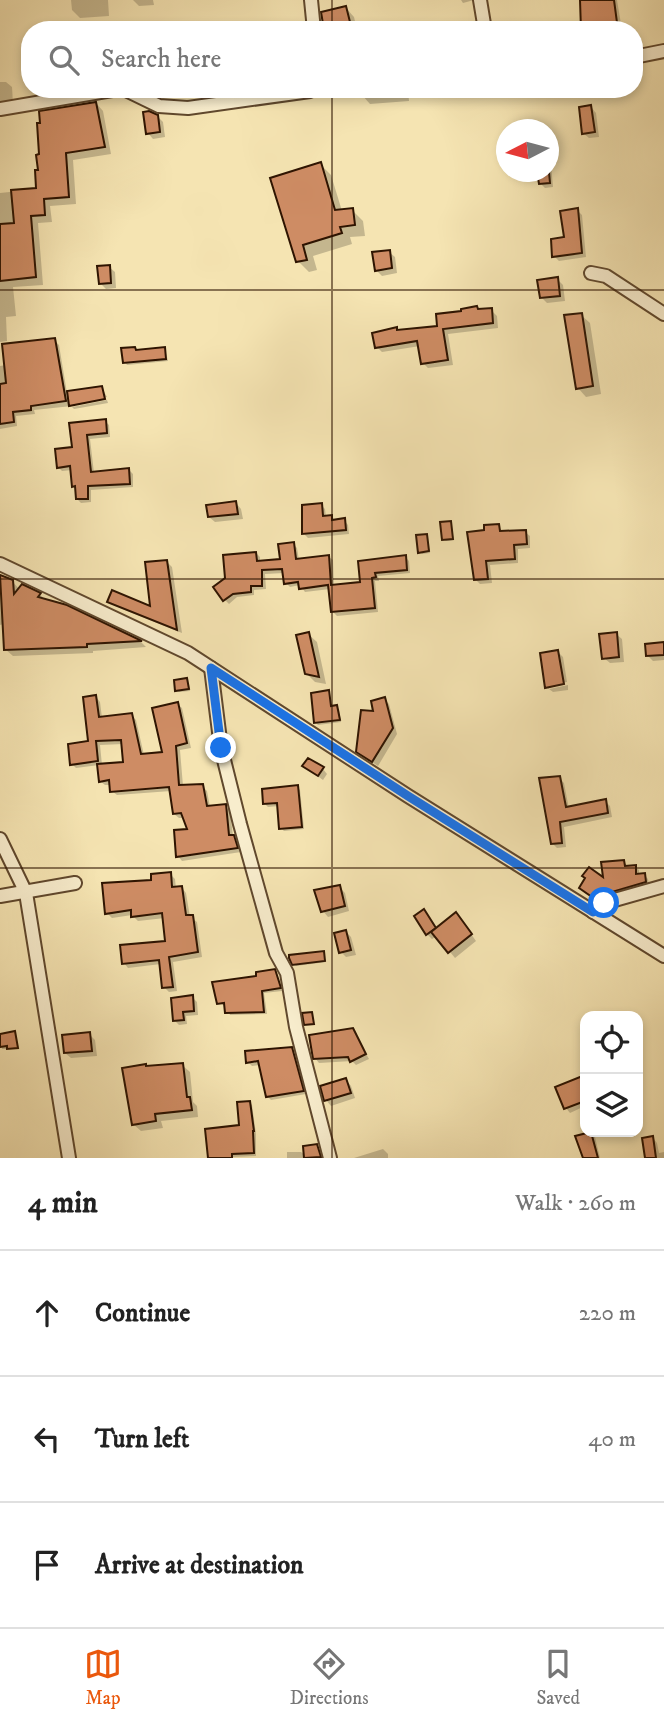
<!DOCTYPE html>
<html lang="en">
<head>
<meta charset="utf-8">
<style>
  :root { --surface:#fff; --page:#f2f2f2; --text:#222; --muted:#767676; --line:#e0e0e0; --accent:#ea580c }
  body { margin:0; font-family:"IM FELL DW Pica",serif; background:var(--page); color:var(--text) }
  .controls { position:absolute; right:21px; bottom:21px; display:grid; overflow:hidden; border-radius:14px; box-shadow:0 4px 10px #0003 }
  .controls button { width:63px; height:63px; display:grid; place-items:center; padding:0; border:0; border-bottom:2px solid var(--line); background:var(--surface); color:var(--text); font:35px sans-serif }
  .compass { position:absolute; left:496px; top:119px; width:63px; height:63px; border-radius:50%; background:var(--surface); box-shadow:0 4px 10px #0003; rotate:264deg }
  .stop { position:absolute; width:21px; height:21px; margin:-16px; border:5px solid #1a73e8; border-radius:50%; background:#fff }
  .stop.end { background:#1a73e8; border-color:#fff; box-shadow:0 2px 7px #0008 }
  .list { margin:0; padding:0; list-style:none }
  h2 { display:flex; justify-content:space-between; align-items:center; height:91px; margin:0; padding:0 28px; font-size:30px }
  h2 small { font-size:23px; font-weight:400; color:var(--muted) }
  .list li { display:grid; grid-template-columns:46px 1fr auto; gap:21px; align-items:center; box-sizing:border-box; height:126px; padding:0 28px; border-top:2px solid var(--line) }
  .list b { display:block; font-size:26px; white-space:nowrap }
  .list em { font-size:23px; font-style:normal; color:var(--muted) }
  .icon { flex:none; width:38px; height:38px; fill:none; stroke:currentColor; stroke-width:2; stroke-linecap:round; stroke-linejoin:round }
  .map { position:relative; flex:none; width:664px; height:1158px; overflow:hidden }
  .search { position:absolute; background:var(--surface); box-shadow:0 4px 10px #0003; left:21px; right:21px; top:21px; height:77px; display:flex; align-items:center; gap:18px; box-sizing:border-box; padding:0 24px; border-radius:28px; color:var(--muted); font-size:26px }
  .sheet { height:469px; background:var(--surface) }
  nav { display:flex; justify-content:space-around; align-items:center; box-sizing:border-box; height:98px; border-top:2px solid var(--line); background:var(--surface); font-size:19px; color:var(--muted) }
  nav a { display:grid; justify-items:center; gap:4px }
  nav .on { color:var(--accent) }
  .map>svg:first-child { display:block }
</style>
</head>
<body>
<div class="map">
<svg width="664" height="1158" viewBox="0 0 664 1158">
  <rect width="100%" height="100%" fill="#f5e4b2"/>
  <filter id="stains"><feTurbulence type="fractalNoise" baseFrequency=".00286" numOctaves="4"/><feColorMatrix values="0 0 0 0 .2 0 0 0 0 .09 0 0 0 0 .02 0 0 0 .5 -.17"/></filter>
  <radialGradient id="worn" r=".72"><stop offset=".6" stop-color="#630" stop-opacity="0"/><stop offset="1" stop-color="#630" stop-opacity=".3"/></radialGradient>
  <!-- shadow -->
  <g fill="#0003" fill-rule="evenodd">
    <path d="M71 0H108L109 16 80 18 72 10Z"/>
    <path d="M133 0H153L154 5 139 6Z"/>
    <path d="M461 0H474L463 3Z"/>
    <path d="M582 0H617L622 30H584Z"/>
    <path d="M346 8 354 17 357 30H326Z"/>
    <path d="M151 23 157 30H131L130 26Z"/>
    <path d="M0 82H6L12 87 13 104 0 106Z"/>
    <path d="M59 89 61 92 44 95 42 93V90Z"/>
    <path d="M361 89H408L409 101 370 104 362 95Z"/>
    <path d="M96 103 103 111 111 154 73 160 76 204 50 206 52 222 38 223 43 285 13 287 16 316 6 317 7 341 0 342V193L38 189 39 172Z"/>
    <path d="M591 107 596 113 599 137 589 138 583 133Z"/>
    <path d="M157 116 163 122 165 137 153 139 148 133Z"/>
    <path d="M550 144 555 149 557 163 551 164 553 187 545 188 540 183 538 172H548V145Z"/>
    <path d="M320 164 331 175 342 211 352 210 363 221 365 236 350 237 352 244 313 256 317 270 309 272 298 261Z"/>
    <path d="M577 210 582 215 586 257 559 261 554 256 566 239Z"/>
    <path d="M389 252 395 257 397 273 382 276 376 270Z"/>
    <path d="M109 267 115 272 116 288 106 289 100 283Z"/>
    <path d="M557 279 563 285 565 301 547 303 542 298Z"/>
    <path d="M491 310 497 316 498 328 448 334 453 365 428 368 423 363 420 346 382 352 377 347 398 332 439 327 480 311Z"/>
    <path d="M581 315 590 323 601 394 586 397 578 388Z"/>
    <path d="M54 340 59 345 67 393 102 388 107 397 72 403V406L34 410 35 414 16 416 17 426 0 429V366L6 365Z"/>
    <path d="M135 348 137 351 165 349 168 361 127 365 125 362Z"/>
    <path d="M107 400 108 403 74 409 72 407Z"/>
    <path d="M105 421 109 425 110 437 90 439 94 473 129 470 133 474V487L91 490V502L81 503 77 499V489L73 486 72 470 62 471 58 467 74 449 71 425Z"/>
    <path d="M236 503 241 509 243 519 215 522 209 517Z"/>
    <path d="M321 505 325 509 326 517 331 516 336 521 344 520 348 525 349 534 308 538 304 534Z"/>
    <path d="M450 523 454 540 446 541 444 539Z"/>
    <path d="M498 526 503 533 525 532 530 536V548L518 549V563L490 565 492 583 480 584 475 579 486 532Z"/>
    <path d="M426 536 430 553 422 554 420 552Z"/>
    <path d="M293 544 297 548 299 560 329 557 333 560 334 586 362 584 360 563 405 557 409 561 410 573 378 576 379 581H375L378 612 337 616 333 612 330 589 305 592 300 585 290 587 286 583 284 573 265 574 266 589 254 590V595L237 597 229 604 225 600 256 553 260 557V562L282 561Z"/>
    <path d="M167 562 172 567 182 633 115 606 109 601 152 608Z"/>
    <path d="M0 577 12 581 20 590 23 586 40 595 47 601 66 607 141 642 146 647 93 651V653L13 656 5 649 4 624 0 625Z"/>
    <path d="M308 634 317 642 326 684 315 682 306 673Z"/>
    <path d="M616 634 622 639 624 662 610 663 604 658Z"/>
    <path d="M664 644V660L653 661 647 655Z"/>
    <path d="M558 652 563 657 567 682 549 685V689L547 687Z"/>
    <path d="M186 680 190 691 179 692 177 690Z"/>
    <path d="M568 685V690L553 692 549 689Z"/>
    <path d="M328 692 332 707 339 709 341 722 318 725 316 723Z"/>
    <path d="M96 697 100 702 102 718 131 715 136 720 144 755 164 754 177 704 182 708 191 748 180 750 183 786H202L207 791 210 807 225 806 230 811 233 836 238 841 241 852 182 861 178 856 190 831 184 818H179L174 814 171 791 117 795 112 791 111 785H105L100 781 99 765 76 768 72 764 89 742ZM123 744 124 763 102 765 100 745Z"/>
    <path d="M384 699 389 704 397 734 378 766 363 756 375 713Z"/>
    <path d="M304 766 323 769 327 774 323 780Z"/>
    <path d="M559 778 564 783 569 809 605 801 610 806 612 817 564 827 566 847 557 848 552 843Z"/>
    <path d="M297 787 300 790 304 829 284 831 281 828 279 806 268 807 265 804Z"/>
    <path d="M624 862 628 867H635L639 870V876L644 875 648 879 649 886 600 902 585 892 605 881Z"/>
    <path d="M170 874 175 879 176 889 182 888 186 893 190 917 197 922 202 957 173 962 177 991 169 992 164 987 161 964 128 968 124 963 167 942 165 918 138 921 132 915 112 918 107 913 153 882Z"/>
    <path d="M339 887 345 893 349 911 328 917 323 911Z"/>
    <path d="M424 911 437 930 461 920 476 941 455 958 437 936 432 939 427 934Z"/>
    <path d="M346 932 351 937 356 955 346 957 341 952Z"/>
    <path d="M323 953 326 962 296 966 294 964Z"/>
    <path d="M274 970 282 991 264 993 267 1014 230 1015 226 1006 219 1003Z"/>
    <path d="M192 997 197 1002 198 1015 186 1016 187 1024 179 1025 175 1021Z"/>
    <path d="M353 1030 369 1059 356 1065 352 1061 319 1063 315 1058Z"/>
    <path d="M15 1032 19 1049H2L0 1035Z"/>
    <path d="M89 1034 95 1040 97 1056 71 1058 65 1053Z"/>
    <path d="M291 1049 295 1053 306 1094 271 1100 267 1096 260 1065 252 1066 248 1062Z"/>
    <path d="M182 1065 190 1072 193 1102 197 1106 198 1117 161 1121 163 1128 141 1131 133 1124 147 1068Z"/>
    <path d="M585 1077V1106L570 1113 566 1108 558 1088Z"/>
    <path d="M346 1080 351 1086 355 1098 331 1106 326 1100Z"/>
    <path d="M249 1102 252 1105 256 1134V1156L209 1158 241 1127Z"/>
    <path d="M591 1133 595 1137 600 1158H585Z"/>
    <path d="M653 1138 657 1143 659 1153 664 1152V1158H646Z"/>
    <path d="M317 1146 322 1152 324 1158H287V1152H301L306 1156Z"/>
    <path d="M383 1149 388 1154V1158H354Z"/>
  </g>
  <!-- building -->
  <g fill="#ce8c64" stroke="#2e1401" stroke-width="2">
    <path d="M580 0H614L618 30H581Z"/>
    <path d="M346 6 352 30H324L321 12Z"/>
    <path d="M96 102 105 147 66 153 69 197 44 199 45 215 31 216 36 277 0 281V224L14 223 11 190 36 188 35 170H38L36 155 39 154 37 123H40L39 111Z"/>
    <path d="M591 105 595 132 582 134 579 107Z"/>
    <path d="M149 111 158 115 160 132 146 134 143 112Z"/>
    <path d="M321 162 335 210 353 208 355 225 340 227 342 233 303 245 307 260 296 262 270 178Z"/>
    <path d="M537 172H549L550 183 539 184Z"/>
    <path d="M578 208 582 253 552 257 551 239 564 237 560 211Z"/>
    <path d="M390 250 392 268 375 271 372 252Z"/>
    <path d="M110 265 111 283 99 284 97 266Z"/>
    <path d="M558 277 560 296 540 298 537 280Z"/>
    <path d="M477 306 478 309 492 308 493 323 443 329 448 360 421 364 417 341 375 348 372 333 397 327V330L437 326 436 314 461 311V309Z"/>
    <path d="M582 313 593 386 576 389 564 315Z"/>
    <path d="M55 338 66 401 31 406V410L13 412 14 422 0 424V384L6 383 2 344Z"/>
    <path d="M135 347 136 350 165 347 166 359 123 363 121 348Z"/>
    <path d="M102 386 105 399 69 406 67 391Z"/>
    <path d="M106 419 107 433 87 435 91 472 129 468 130 484 88 486V499H76L75 486 72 487 70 466 57 468 55 449 72 447 69 423Z"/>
    <path d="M236 501 238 514 208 517 206 505Z"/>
    <path d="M322 503 323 516 332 515V520L345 518 346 530 302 534V505Z"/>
    <path d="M451 521 453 539 442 540 440 522Z"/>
    <path d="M499 524 500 531 526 530 527 544 514 545 515 559 486 561 488 579 474 580 467 532 484 530V525Z"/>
    <path d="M427 534 429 551 418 553 416 535Z"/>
    <path d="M294 542 296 559 329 555 331 585 360 582 358 561 406 555 407 570 375 573 376 577 372 578 375 608 331 612 328 585 299 589 298 582 284 584 282 569 262 570V586H251V592L233 594 223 601 213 587 225 578 223 555 256 552 257 561 280 559 278 544Z"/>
    <path d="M167 560 177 630 107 602 112 590 150 606 145 562Z"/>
    <path d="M0 575 13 580 14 594 22 584 41 593 38 597 67 605 142 641 87 644V647L4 650Z"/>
    <path d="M309 632 319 677 305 674 296 635Z"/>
    <path d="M617 632 619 657 602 659 599 634Z"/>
    <path d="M664 642V655L646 656 645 644Z"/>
    <path d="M558 650 564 684 545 688 540 653Z"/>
    <path d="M187 678 189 689 175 691 174 680Z"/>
    <path d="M329 690 331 706 337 705 340 720 314 723 311 693Z"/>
    <path d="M96 695 99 717 132 713 141 754 162 752 152 708 178 702 187 743 176 746 179 785 203 784 207 806 226 804 229 835H234L238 848 176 857 174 830 187 829 181 813 173 814 169 787 110 792 109 780 99 782 97 764 123 762 121 740 96 741 98 761 70 765 68 744 88 741 83 697Z"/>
    <path d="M385 697 393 728 372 762 356 752 361 710 373 711 371 701Z"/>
    <path d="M308 758 324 767 318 776 302 766Z"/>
    <path d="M560 776 566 807 606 799 608 813 560 822 562 843 551 844 539 778Z"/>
    <path d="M298 785 302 827 279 829 277 803 263 804 262 789Z"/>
    <path d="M624 860 625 866 636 865V874L645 873 646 882 602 895 595 899 579 888 585 878 582 876 589 867 603 877 601 862Z"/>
    <path d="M171 872 172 887 182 886 186 915H193L198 952 169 957 173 987 162 988 159 960 122 964 120 945 165 941 162 913 131 917V910L105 914 102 883 151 880V874Z"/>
    <path d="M340 885 345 906 321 912 314 890Z"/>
    <path d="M424 909 436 928 426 935 414 916Z"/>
    <path d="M456 912 472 934 448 953 431 932Z"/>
    <path d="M346 930 351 950 339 953 334 933Z"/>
    <path d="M324 951 325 961 292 965 289 958V955Z"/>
    <path d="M275 969 281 988 262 991 264 1012 225 1013 224 1003 217 1004 212 982 256 976V972Z"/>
    <path d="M193 995 194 1011 183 1012 184 1020 173 1021 171 998Z"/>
    <path d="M312 1012 314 1024 304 1025 302 1013Z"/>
    <path d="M353 1028 366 1054 350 1062 348 1057 313 1059 309 1035Z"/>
    <path d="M15 1031 18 1048 7 1049V1046L0 1047V1034Z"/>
    <path d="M90 1032 92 1051 64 1053 62 1035Z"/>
    <path d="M292 1047 304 1091 266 1097 258 1061 246 1063 245 1051Z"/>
    <path d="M183 1063 187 1097H190L192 1110 155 1114 156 1121 132 1125 122 1068 146 1064V1066Z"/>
    <path d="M585 1075V1101L564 1109 555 1087Z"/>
    <path d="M346 1078 351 1093 324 1101 320 1086Z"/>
    <path d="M250 1101 254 1131H253L254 1153 232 1154V1158H208L205 1129 239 1125 237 1102Z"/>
    <path d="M591 1132 598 1158H583L575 1136Z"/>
    <path d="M653 1136 656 1158H645L642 1138Z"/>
    <path d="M317 1144 321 1157 304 1158 303 1146Z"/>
  </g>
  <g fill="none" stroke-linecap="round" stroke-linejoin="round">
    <!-- minor casing -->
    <g stroke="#60482d" stroke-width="16">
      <g id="minor">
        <path d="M311 0 314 30"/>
        <path d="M480 0 485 30"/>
        <path d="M520 30H524"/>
        <path d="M634 57 664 51"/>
        <path d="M124 89 159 106 188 108 310 91 311 89"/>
        <path d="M0 109 118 89"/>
        <path d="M591 273 606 276 664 314"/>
        <path d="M0 564 188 653 408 796 664 956"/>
        <path d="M211 668 221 748 240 824 276 953 287 973 296 1027 330 1158"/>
        <path d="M0 839 26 893 69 1158"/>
        <path d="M0 896 75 883"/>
        <path d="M593 912 604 903 664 886"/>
      </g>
    </g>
    <!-- minor -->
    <use href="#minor" stroke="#f8edcd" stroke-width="12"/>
  </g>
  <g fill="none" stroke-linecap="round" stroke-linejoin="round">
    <!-- route -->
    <path stroke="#1a73e8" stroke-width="9" d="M221 748 211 668 408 796 593 912 604 903"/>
  </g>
  <!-- grid -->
  <path fill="none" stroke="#2e1401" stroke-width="2" stroke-opacity="0.55" d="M332 0V30M332 89V1158M0 290H664M0 579H664M0 868H664"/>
  <rect width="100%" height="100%" filter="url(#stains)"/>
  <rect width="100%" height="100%" fill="url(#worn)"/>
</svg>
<div class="controls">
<button><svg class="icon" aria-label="locate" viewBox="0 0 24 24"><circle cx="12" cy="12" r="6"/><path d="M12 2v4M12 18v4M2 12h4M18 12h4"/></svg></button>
<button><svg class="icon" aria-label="layers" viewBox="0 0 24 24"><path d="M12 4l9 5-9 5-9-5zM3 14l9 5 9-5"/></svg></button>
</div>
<svg class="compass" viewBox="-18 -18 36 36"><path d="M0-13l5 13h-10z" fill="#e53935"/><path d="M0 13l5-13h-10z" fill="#767676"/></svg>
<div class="stop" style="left:604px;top:903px"></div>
<div class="stop end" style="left:221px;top:748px"></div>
<div class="search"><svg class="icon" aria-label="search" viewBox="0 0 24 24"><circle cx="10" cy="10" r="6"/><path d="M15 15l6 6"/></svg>Search here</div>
</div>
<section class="sheet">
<h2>4 min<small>Walk · 260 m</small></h2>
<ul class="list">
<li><svg class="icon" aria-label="ahead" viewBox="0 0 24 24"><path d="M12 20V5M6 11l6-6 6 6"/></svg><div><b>Continue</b></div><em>220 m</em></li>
<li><svg class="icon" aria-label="left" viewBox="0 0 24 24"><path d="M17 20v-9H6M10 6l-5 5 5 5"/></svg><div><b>Turn left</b></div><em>40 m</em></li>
<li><svg class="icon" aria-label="arrive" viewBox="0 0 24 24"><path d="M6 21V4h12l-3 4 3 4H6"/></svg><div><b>Arrive at destination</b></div></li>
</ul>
</section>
<nav>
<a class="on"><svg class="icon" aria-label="map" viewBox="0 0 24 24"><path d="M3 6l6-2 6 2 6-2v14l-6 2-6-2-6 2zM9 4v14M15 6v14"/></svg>Map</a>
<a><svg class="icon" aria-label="directions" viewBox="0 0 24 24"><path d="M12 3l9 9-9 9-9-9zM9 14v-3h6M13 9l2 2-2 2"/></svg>Directions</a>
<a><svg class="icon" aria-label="saved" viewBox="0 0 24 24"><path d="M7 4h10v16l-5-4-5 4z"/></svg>Saved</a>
</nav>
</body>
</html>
